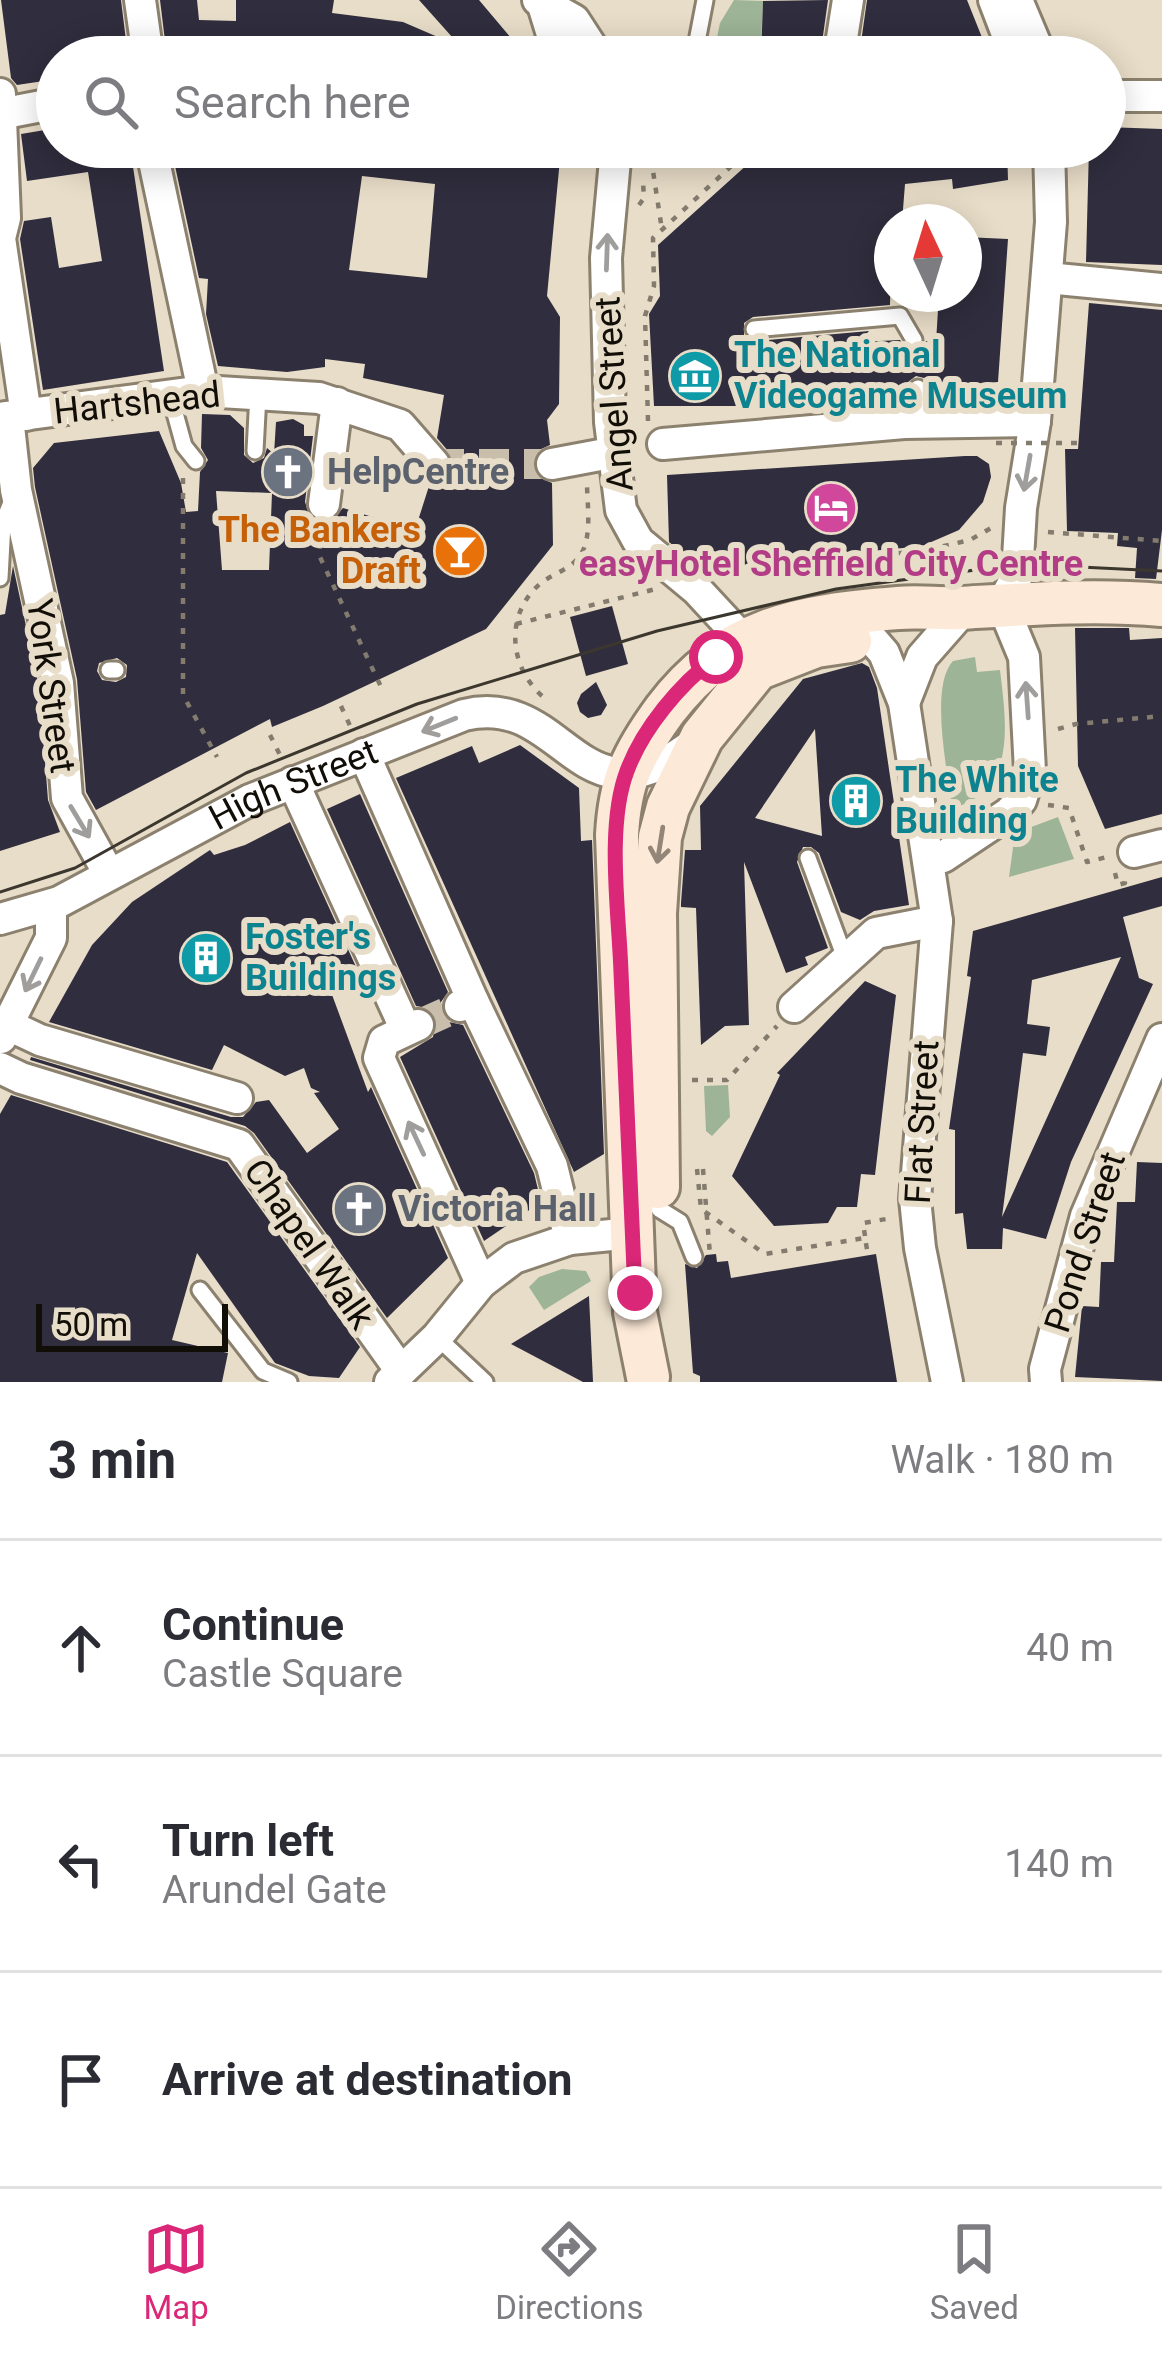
<!DOCTYPE html>
<html lang="en">
<head>
<meta charset="utf-8">
<style>
  :root { --surface:#fff; --page:#f2f2f3; --text:#2b2b33; --muted:#7c7c81; --line:#e1e1e2; --accent:#db2777 }
  body { margin:0; font-family:Roboto,sans-serif; background:var(--page); color:var(--text) }
  .compass { position:absolute; left:874px; top:204px; width:108px; height:108px; border-radius:50%; background:var(--surface); box-shadow:0 6px 30px #0003; rotate:356deg }
  .scale { position:absolute; left:36px; bottom:30px; width:192px; box-sizing:border-box; padding-left:12px; border:6px solid #110d07; border-top:0; font-size:33px; line-height:42px; white-space:nowrap; color:#110d07; -webkit-text-stroke:9px #e8ddc8; paint-order:stroke }
  .stop { position:absolute; width:36px; height:36px; margin:-27px; border:9px solid #db2777; border-radius:50%; background:#fff }
  .stop.end { background:#db2777; border-color:#fff; box-shadow:0 3px 12px #0008 }
  .list { margin:0; padding:0; list-style:none }
  h2 { display:flex; justify-content:space-between; align-items:center; height:156px; margin:0; padding:0 48px; font-size:51px }
  h2 small { font-size:39px; font-weight:400; color:var(--muted) }
  .list li { display:grid; grid-template-columns:78px 1fr auto; gap:36px; align-items:center; box-sizing:border-box; height:216px; padding:0 48px; border-top:3px solid var(--line) }
  .list b { display:block; font-size:45px; white-space:nowrap }
  .list p { margin:0; font-size:39px; white-space:nowrap; color:var(--muted) }
  .list em { font-size:39px; font-style:normal; color:var(--muted) }
  .icon { flex:none; width:66px; height:66px; fill:none; stroke:currentColor; stroke-width:2; stroke-linecap:round; stroke-linejoin:round }
  .map { position:relative; flex:none; width:1162px; height:1382px; overflow:hidden }
  .search { position:absolute; background:var(--surface); box-shadow:0 6px 30px #0003; left:36px; right:36px; top:36px; height:132px; display:flex; align-items:center; gap:30px; box-sizing:border-box; padding:0 42px; border-radius:66px; color:var(--muted); font-size:45px }
  .sheet { height:804px; background:var(--surface) }
  nav { display:flex; justify-content:space-around; align-items:center; box-sizing:border-box; height:168px; border-top:3px solid var(--line); background:var(--surface); font-size:33px; color:var(--muted) }
  nav a { display:grid; justify-items:center; gap:6px }
  nav .on { color:var(--accent) }
  .map>svg:first-child { display:block }
</style>
</head>
<body>
<div class="map">
<svg width="1162" height="1382" viewBox="0 0 1162 1382">
  <rect width="100%" height="100%" fill="#e8ddc8"/>
  <!-- green -->
  <g fill="#9db496">
    <path d="M734 0 763 1 761 44H733L732 57H713L720 23Z"/>
    <path d="M975 657 977 672 1000 670C1006 721 1018 792 952 808 948 773 929 687 953 661Z"/>
    <path d="M1058 817 1074 859 1009 877 1015 833Z"/>
    <path d="M728 1085 730 1117 712 1136 706 1131 704 1086Z"/>
    <path d="M562 1269 586 1271 591 1281 544 1310 529 1287 539 1277Z"/>
  </g>
  <!-- building -->
  <g fill="#302d3e" fill-rule="evenodd">
    <path d="M1 0H121L128 57H57V79L17 85 11 78Z"/>
    <path d="M160 0H197L199 20 236 21V0H334L332 13 403 22 461 47 419 0H479L527 57H167Z"/>
    <path d="M828 0 820 57H761L763 1Z"/>
    <path d="M867 0H967L987 50 968 57H859Z"/>
    <path d="M1105 127 1162 129V265L1086 262 1089 147H1105Z"/>
    <path d="M57 128V147H130L164 371 43 390 20 239 24 221 51 217 59 268 102 261 88 172 27 181 21 134Z"/>
    <path d="M171 147H549L550 157 560 159 547 296 560 317 559 404 547 420 550 445 539 450 533 466 538 477 552 483 553 545 486 629 323 706 272 727 270 719 96 810 86 792 77 679 35 487 33 468 54 443 159 431 181 483 186 512 198 511 200 472 208 460 201 448 202 414 230 415 244 428V455L253 463 264 458 267 448 274 454 276 422 293 419 304 425V436H313L305 502 311 519 330 522 343 508 415 530 430 483 446 479 453 469 449 452 437 438 444 395 363 378 365 364 325 359V367L287 372 218 366 206 314 208 279 199 278ZM362 176 435 184 427 278 349 270ZM216 491 272 493 269 570H222ZM117 658 127 665 126 677 116 682 102 680 97 671 99 663Z"/>
    <path d="M866 147H1007L1008 180 953 189 952 179 905 184 902 222H892L890 305 753 317 744 323V335L755 341 869 331 859 342 900 340 909 351H919L926 341 936 342 939 294H964V237L1008 239 998 382 930 387 924 378 916 376 908 382 906 389 737 406H654L649 314 660 296 658 245 759 154 867 155Z"/>
    <path d="M1089 303 1162 310V530L1156 579 1135 578 1137 548 1117 546 1118 533 1067 531 1065 449H1078Z"/>
    <path d="M965 456H977L989 464 991 477 983 502 959 530 922 546 702 569 669 542 667 475Z"/>
    <path d="M13 566 39 686 48 800 60 832 0 851V615L5 614Z"/>
    <path d="M612 606 628 664 586 676 570 617Z"/>
    <path d="M1075 628H1129L1130 640 1162 638V814L1105 829 1078 766Z"/>
    <path d="M862 663 869 667 877 688 909 905 874 911 860 920 841 912 819 853 811 847H803L797 862 828 948 805 957 808 965 786 973 744 862 749 1025 725 1026 701 1045 696 908 681 907V903L685 850H701L700 806 803 679ZM815 729 822 836 755 818Z"/>
    <path d="M596 682 607 705 601 715 588 718 580 712 577 703 581 694Z"/>
    <path d="M520 745 579 788 581 841 592 840 604 1154 574 1172 396 778 472 746 479 763Z"/>
    <path d="M360 794 448 992 441 1002 442 1014 449 1022 463 1025 534 1173 541 1202 484 1241 400 1057 433 1037 436 1018 428 1008 416 1006 327 809Z"/>
    <path d="M290 822 362 980 331 992 368 1092 371 1087 448 1258 387 1318 254 1133 245 1126 30 1060 31 1057 231 1117H243L256 1102 269 1100 307 1153 339 1129 314 1093 320 1092 311 1088 304 1068 285 1076 224 1045 212 1070 49 1022 92 945 132 902 210 850 214 855 245 845Z"/>
    <path d="M1162 877V906L1123 917 1139 978 1153 984 1071 1162 1046 1239 1003 1228 1002 1249H967L963 1213 955 1214V1130L949 1129 971 977 967 976 973 931ZM1121 957 1079 1047 1002 1217 1023 1053 1046 1056 1050 1027 1027 1024 1032 980Z"/>
    <path d="M865 981 896 995 875 1175 861 1174 857 1207H837L828 1223 774 1226 732 1176 780 1075 777 1073Z"/>
    <path d="M11 1095 227 1162 360 1347 339 1378 309 1376 275 1363 197 1253 172 1340 228 1353 222 1382H0V1114Z"/>
    <path d="M1137 1162 1162 1163V1381L1075 1377 1082 1306 1099 1307 1101 1262H1114L1117 1202H1135Z"/>
    <path d="M716 1254 717 1262 728 1261 731 1278 876 1254 897 1382H700V1376L693 1373 685 1264 697 1268 706 1255Z"/>
    <path d="M589 1296 593 1382H583L511 1344Z"/>
  </g>
  <g fill="none" stroke-linecap="round" stroke-linejoin="round">
    <!-- street-tunnel -->
    <g stroke="#c8beab" stroke-width="30" stroke-dasharray="30 15" stroke-linecap="butt">
      <path d="M434 464H552"/>
      <path d="M418 1025 460 1006"/>
    </g>
    <!-- lane casing -->
    <g stroke="#8c816e" stroke-width="21">
      <g id="lane">
        <path d="M694 57 705 0"/>
        <path d="M754 329 900 316 914 340"/>
        <path d="M918 388 920 422"/>
        <path d="M170 395 184 446 196 461"/>
        <path d="M255 451 258 394"/>
        <path d="M0 578 3 522 13 498"/>
        <path d="M109 670H116"/>
        <path d="M808 858 845 958"/>
        <path d="M659 1209 680 1222 694 1257"/>
        <path d="M200 1290 263 1371 289 1382"/>
        <path d="M437 1337 485 1382"/>
      </g>
    </g>
    <!-- street casing -->
    <g stroke="#8c816e" stroke-width="36">
      <g id="street">
        <path d="M140 0 148 57"/>
        <path d="M538 0 574 20 598 57"/>
        <path d="M994 0 1010 42V57"/>
        <path d="M1017 0 1041 57"/>
        <path d="M543 5 559 57"/>
        <path d="M839 57 848 0"/>
        <path d="M0 94 5 218 0 238 26 415"/>
        <path d="M1105 96H1162"/>
        <path d="M0 114 57 103"/>
        <path d="M151 147 203 391"/>
        <path d="M615 160 606 258 610 422 621 510 638 541 697 590 736 632 765 642"/>
        <path d="M1047 278 1162 289"/>
        <path d="M8 417 16 490 58 683 67 798 109 874"/>
        <path d="M0 418 203 391 319 398 400 425 434 464"/>
        <path d="M663 444 904 423 1035 421"/>
        <path d="M552 464 616 452"/>
        <path d="M324 504 337 403"/>
        <path d="M871 638 884 653 904 703 937 921 915 1199 920 1248 947 1382"/>
        <path d="M904 703 922 657 965 608"/>
        <path d="M364 754 473 1001"/>
        <path d="M293 782 406 1030"/>
        <path d="M1134 852 1162 845"/>
        <path d="M929 860 943 857 1009 813 1021 800 1030 771 1024 657 1002 604 1017 576 1021 508 1035 421 1051 222 1049 147"/>
        <path id="s1" d="M0 919 59 902 250 800 464 715C567 690 577 836 697 741"/>
        <path d="M460 1006 473 1001 552 1166 570 1239"/>
        <path d="M794 1007 876 933 937 921"/>
        <path d="M8 1025 40 1040 237 1098"/>
        <path d="M418 1025 384 1041 379 1058 481 1283"/>
        <path d="M1 1038 51 938V906"/>
        <path d="M0 1068 21 1078 239 1145 401 1371"/>
        <path d="M390 1382 437 1337 481 1283 514 1258 570 1239 632 1233"/>
        <path d="M1046 1382 1045 1369 1086 1216 1162 1039"/>
      </g>
    </g>
    <!-- secondary casing -->
    <g stroke="#8c816e" stroke-width="48">
      <g id="secondary">
        <path d="M658 1187 655 913 660 837 668 807 702 737 757 669 816 646 850 641"/>
        <path d="M648 1377 635 1312 617 835C620 780 633 754 665 710 728 627 798 616 898 608 919 606 940 609 961 608 1029 604 1094 599 1162 605"/>
      </g>
    </g>
    <!-- path -->
    <g stroke="#837c6e" stroke-width="4.5" stroke-dasharray="6 9" stroke-linecap="butt">
      <path d="M644 158 658 147"/>
      <path d="M651 158 662 230"/>
      <path d="M639 205 644 198 643 182"/>
      <path d="M648 421 645 316 654 286 653 238 752 147"/>
      <path d="M183 478V695L217 757"/>
      <path d="M322 528 319 555 382 689"/>
      <path d="M1048 532 1162 541"/>
      <path d="M720 576 931 549 970 540 991 528"/>
      <path d="M516 624 656 589"/>
      <path d="M542 696C508 665 505 613 541 583 553 574 570 569 579 557 593 539 587 505 587 483"/>
      <path d="M341 706 351 728"/>
      <path d="M1058 729 1076 724 1162 716"/>
      <path d="M270 735 281 757"/>
      <path d="M1048 805 1069 808 1087 862 1111 856"/>
      <path d="M1115 873 1118 885 1125 883 1124 878"/>
      <path d="M692 1080H727L777 1026"/>
      <path d="M697 1169 701 1209 765 1254 865 1238 868 1255"/>
      <path d="M865 1236 863 1223 892 1218"/>
    </g>
    <!-- lane -->
    <use href="#lane" stroke="#fff" stroke-width="15"/>
    <!-- street -->
    <use href="#street" stroke="#fff" stroke-width="30"/>
    <!-- secondary -->
    <use href="#secondary" stroke="#fde9d7" stroke-width="42"/>
    <!-- tram -->
    <path stroke="#3c372e" stroke-width="3" d="M0 892 75 868 246 773 417 704 657 631 836 589 1019 564 1162 571"/>
    <!-- path-bridge -->
    <g stroke="#837c6e" stroke-width="4.5" stroke-dasharray="6 9" stroke-linecap="butt">
      <path d="M996 443H1079"/>
      <path d="M703 1169 710 1255"/>
    </g>
  </g>
  <!-- one-way arrows -->
  <defs><path id="oneway-shaft" d="M-6 0H5M1.5-3L5.5 0L1.5 3" fill="none" stroke-width="1.6" stroke-linecap="round" stroke-linejoin="round" transform="scale(3)"/></defs>
  <g stroke="#a09e9c">
    <use href="#oneway-shaft" transform="translate(607 252) rotate(-88)"/>
    <use href="#oneway-shaft" transform="translate(1027 473) rotate(100)"/>
    <use href="#oneway-shaft" transform="translate(1027 700) rotate(-94)"/>
    <use href="#oneway-shaft" transform="translate(439 725) rotate(158)"/>
    <use href="#oneway-shaft" transform="translate(80 822) rotate(59)"/>
    <use href="#oneway-shaft" transform="translate(33 975) rotate(116)"/>
    <use href="#oneway-shaft" transform="translate(416 1138) rotate(-115)"/>
  </g>
  <use stroke="#938679" href="#oneway-shaft" transform="translate(660 845) rotate(99)"/>
  <g fill="none" stroke-linecap="round" stroke-linejoin="round">
    <!-- route -->
    <path stroke="#db2777" stroke-width="15" d="M635 1293C631 1186 626 1079 621 972 619 913 606 826 627 771 643 728 680 684 716 657"/>
  </g>
  <!-- icons -->
  <defs>
    <g id="museum-disc" transform="scale(2.7)"><circle r="9.5" fill="#0f9aa8" stroke="#e8ddc8"/><path d="M0-6L6-3V-2H-6V-3ZM-5-1h2V3h-2ZM-1-1h2V3h-2ZM3-1h2V3H3ZM-6 4H6V6H-6Z" fill="#fff"/></g>
    <g id="church-disc" transform="scale(2.7)"><circle r="9.5" fill="#6b7280" stroke="#e8ddc8"/><path d="M-1.2-6h2.4v3.5h3.3v2.4h-3.3V6h-2.4V-.1h-3.3v-2.4h3.3Z" fill="#fff"/></g>
    <g id="hotel-disc" transform="scale(2.7)"><circle r="9.5" fill="#d1479c" stroke="#e8ddc8"/><path d="M-6-4.5h1.5V1H6V5H4.5V3h-9V5H-6ZM-4 0a1.8 1.8 0 1 1 3.6 0ZM.5 0V-2.5h3Q6-2.5 6 0Z" fill="#fff"/></g>
    <g id="bar-disc" transform="scale(2.7)"><circle r="9.5" fill="#e8710a" stroke="#e8ddc8"/><path d="M-6-5H6L.8 .8V4.5H3.5V6h-7V4.5H-.8V.8Z" fill="#fff"/></g>
    <g id="building-disc" transform="scale(2.7)"><circle r="9.5" fill="#0f9aa8" stroke="#e8ddc8"/><path d="M-4-6H4V6H1V3H-1V6H-4ZM-2.5-4.3h1.7v1.8h-1.7ZM.8-4.3h1.7v1.8H.8ZM-2.5-1h1.7V.8h-1.7ZM.8-1h1.7V.8H.8Z" fill="#fff"/></g>
  </defs>
  <g fill-rule="evenodd">
    <use href="#museum-disc" x="695" y="376"/>
    <use href="#church-disc" x="288" y="472"/>
    <use href="#hotel-disc" x="831" y="508"/>
    <use href="#bar-disc" x="460" y="551"/>
    <use href="#building-disc" x="856" y="801"/>
    <use href="#building-disc" x="206" y="958"/>
    <use href="#church-disc" x="359" y="1209"/>
  </g>
  <g text-anchor="middle" dominant-baseline="central" stroke-width="12" stroke-linejoin="round" paint-order="stroke">
    <!-- culture labels -->
    <g font-size="36" font-weight="bold" fill="#0d838f" stroke="#e8ddc8" text-anchor="start">
      <text x="734" y="355">The National<tspan x="734" dy="41">Videogame Museum</tspan></text>
      <text x="895" y="780">The White<tspan x="895" dy="41">Building</tspan></text>
      <text x="245" y="937">Foster's<tspan x="245" dy="41">Buildings</tspan></text>
    </g>
    <!-- street labels -->
    <g font-size="36" fill="#110d07" stroke="#e8ddc8">
      <text transform="translate(614 394) rotate(-94)">Angel Street</text>
      <text transform="translate(137 403) rotate(-6)">Hartshead</text>
      <text transform="translate(51 686) rotate(82)">York Street</text>
      <text stroke="none"><textPath href="#s1" startOffset="324">High Street</textPath></text>
      <text transform="translate(922 1122) rotate(-87)">Flat Street</text>
      <text transform="translate(1085 1242) rotate(-72)">Pond Street</text>
      <text transform="translate(309 1244) rotate(55)">Chapel Walk</text>
    </g>
    <!-- worship labels -->
    <g font-size="36" font-weight="bold" fill="#5b616d" stroke="#e8ddc8" text-anchor="start">
      <text x="327" y="472">HelpCentre</text>
      <text x="398" y="1209">Victoria Hall</text>
    </g>
    <!-- food labels -->
    <g font-size="36" font-weight="bold" fill="#c56008" stroke="#e8ddc8" text-anchor="end">
      <text x="421" y="530">The Bankers<tspan x="421" dy="41">Draft</tspan></text>
    </g>
    <!-- hotel labels -->
    <g font-size="36" font-weight="bold" fill="#b23c85" stroke="#e8ddc8">
      <text x="831" y="564">easyHotel Sheffield City Centre</text>
    </g>
  </g>
</svg>
<svg class="compass" viewBox="-18 -18 36 36"><path d="M0-13l5 13h-10z" fill="#e53935"/><path d="M0 13l5-13h-10z" fill="#7c7c81"/></svg>
<div class="scale">50 m</div>
<div class="stop" style="left:716px;top:657px"></div>
<div class="stop end" style="left:635px;top:1293px"></div>
<div class="search"><svg class="icon" aria-label="search" viewBox="0 0 24 24"><circle cx="10" cy="10" r="6"/><path d="M15 15l6 6"/></svg>Search here</div>
</div>
<section class="sheet">
<h2>3 min<small>Walk · 180 m</small></h2>
<ul class="list">
<li><svg class="icon" aria-label="ahead" viewBox="0 0 24 24"><path d="M12 20V5M6 11l6-6 6 6"/></svg><div><b>Continue</b><p>Castle Square</p></div><em>40 m</em></li>
<li><svg class="icon" aria-label="left" viewBox="0 0 24 24"><path d="M17 20v-9H6M10 6l-5 5 5 5"/></svg><div><b>Turn left</b><p>Arundel Gate</p></div><em>140 m</em></li>
<li><svg class="icon" aria-label="arrive" viewBox="0 0 24 24"><path d="M6 21V4h12l-3 4 3 4H6"/></svg><div><b>Arrive at destination</b></div></li>
</ul>
</section>
<nav>
<a class="on"><svg class="icon" aria-label="map" viewBox="0 0 24 24"><path d="M3 6l6-2 6 2 6-2v14l-6 2-6-2-6 2zM9 4v14M15 6v14"/></svg>Map</a>
<a><svg class="icon" aria-label="directions" viewBox="0 0 24 24"><path d="M12 3l9 9-9 9-9-9zM9 14v-3h6M13 9l2 2-2 2"/></svg>Directions</a>
<a><svg class="icon" aria-label="saved" viewBox="0 0 24 24"><path d="M7 4h10v16l-5-4-5 4z"/></svg>Saved</a>
</nav>
</body>
</html>
